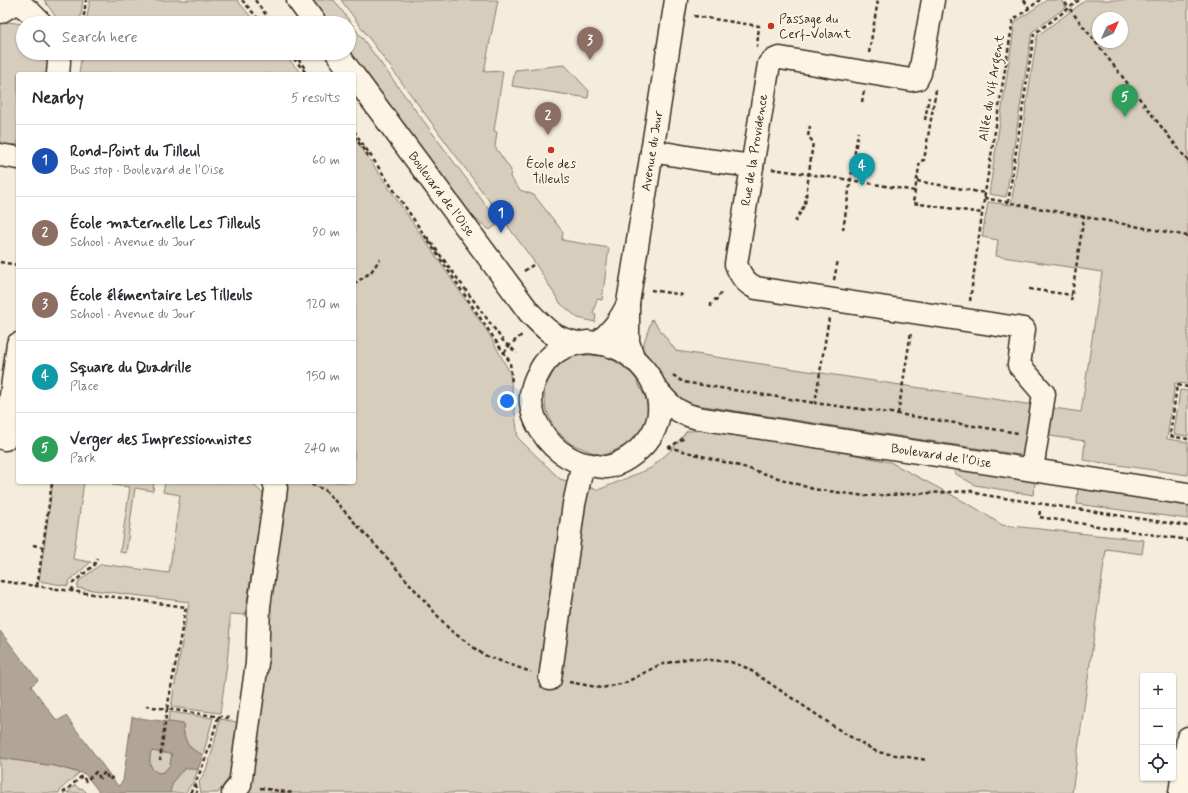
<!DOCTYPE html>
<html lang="en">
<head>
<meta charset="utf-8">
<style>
  :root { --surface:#fff; --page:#f7f7f7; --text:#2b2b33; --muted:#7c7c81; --line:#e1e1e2; --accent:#db2777 }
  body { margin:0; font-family:Mynerve,sans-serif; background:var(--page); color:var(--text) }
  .controls { position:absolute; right:12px; bottom:12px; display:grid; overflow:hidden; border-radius:4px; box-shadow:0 1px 3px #0004 }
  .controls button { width:36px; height:36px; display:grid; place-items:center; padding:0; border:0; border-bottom:1px solid var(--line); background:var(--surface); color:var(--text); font:20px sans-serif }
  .compass { position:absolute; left:1092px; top:12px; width:36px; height:36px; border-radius:50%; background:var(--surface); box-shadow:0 1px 3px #0004; rotate:45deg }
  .you { position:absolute; left:507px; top:401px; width:14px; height:14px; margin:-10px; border:3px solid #fff; border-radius:50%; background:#1a73e8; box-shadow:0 0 0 6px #1a73e833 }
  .badge { display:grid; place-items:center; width:26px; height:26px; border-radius:50%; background:var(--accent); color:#fff; font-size:13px; font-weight:700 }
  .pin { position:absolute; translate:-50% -33px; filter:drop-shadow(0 1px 2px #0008) }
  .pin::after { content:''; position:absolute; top:21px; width:14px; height:12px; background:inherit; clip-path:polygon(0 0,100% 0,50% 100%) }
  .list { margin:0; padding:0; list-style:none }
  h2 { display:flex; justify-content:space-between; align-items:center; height:52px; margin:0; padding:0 16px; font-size:17px }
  h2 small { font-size:13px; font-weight:400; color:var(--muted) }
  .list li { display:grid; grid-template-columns:26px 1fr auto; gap:12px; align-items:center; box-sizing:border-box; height:72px; padding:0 16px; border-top:1px solid var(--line) }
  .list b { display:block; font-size:15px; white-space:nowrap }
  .list p { margin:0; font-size:13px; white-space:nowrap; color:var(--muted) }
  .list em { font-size:13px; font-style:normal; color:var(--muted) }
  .icon { flex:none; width:22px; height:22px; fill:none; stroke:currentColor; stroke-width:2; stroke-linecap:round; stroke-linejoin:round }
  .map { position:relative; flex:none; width:1188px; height:793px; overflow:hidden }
  .search { position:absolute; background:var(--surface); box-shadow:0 1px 3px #0004; left:16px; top:16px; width:340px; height:44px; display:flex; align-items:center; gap:10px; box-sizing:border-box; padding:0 14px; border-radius:22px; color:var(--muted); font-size:15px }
  .panel { position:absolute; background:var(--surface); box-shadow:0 1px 3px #0004; left:16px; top:72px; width:340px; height:412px; border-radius:4px }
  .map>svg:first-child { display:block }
</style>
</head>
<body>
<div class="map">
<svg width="1188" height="793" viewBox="0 0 1188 793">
  <rect width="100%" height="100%" fill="#f4eddd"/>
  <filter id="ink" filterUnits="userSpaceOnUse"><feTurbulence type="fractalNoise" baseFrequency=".025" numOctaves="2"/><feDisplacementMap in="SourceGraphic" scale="8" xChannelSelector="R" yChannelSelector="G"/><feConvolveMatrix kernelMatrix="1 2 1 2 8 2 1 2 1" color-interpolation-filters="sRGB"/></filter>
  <g filter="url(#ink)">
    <!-- green -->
    <g fill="#d6cdbd" stroke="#887c6e" fill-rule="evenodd">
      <path d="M44 0H83L80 23H60Z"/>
      <path d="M90 0H237L256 23H86Z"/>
      <path d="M310 0H334L499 223 490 230 466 212 349 53V23H327Z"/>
      <path d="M341 0H498L484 72 503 71 494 131 497 132 495 147 511 170 510 177 520 190 534 195 563 232 562 240 609 248 602 300 597 299 593 314H596L595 322 578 318 560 303 535 263Z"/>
      <path d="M1047 0H1061L1066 7 1032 32 1006 197 989 194 1015 22Z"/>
      <path d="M1086 0H1188V384L1175 383 1167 439 1188 442V475L1083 460 1085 441 1043 435 1047 407 1081 412 1102 272 996 256 998 240 982 237 988 202 1011 205 1037 36ZM1098 18H1122V42H1098Z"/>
      <path d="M8 22 23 24V53H50V74H18V144L11 145H0V23Z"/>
      <path d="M82 53H283L302 74H79Z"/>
      <path d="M565 65 589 91 588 98 512 86 515 70Z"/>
      <path d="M354 137 489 334 510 373 518 438 560 479 598 490 651 468 671 450 687 431 713 430 822 448 890 462 974 507 1002 525 1144 540 1142 554 1106 549 1072 793H244L285 482H354Z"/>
      <path d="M652 319 676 351 1033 405 1027 456 691 404 679 400 664 384 647 355 642 348Z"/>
      <path d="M590 355 608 357 627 369 636 379 647 401 648 413 643 428 631 443 602 456 571 444 554 428 546 409 544 389 555 369 571 356Z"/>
      <path d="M1180 390 1188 391V436L1174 434Z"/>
      <path d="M955 466 1036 478 1033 495 975 485 954 473Z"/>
      <path d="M53 482H84L73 559 91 562 69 581 68 586 39 581Z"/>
      <path d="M113 482H154L153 491 135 488 126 553 120 552 130 487 112 485Z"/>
      <path d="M165 482H251L264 495 245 615 230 614C230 648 225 680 220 713L171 707 189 602 77 588 79 581 101 564 169 573 180 495 163 492Z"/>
      <path d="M1078 485 1188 502V519L1077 504Z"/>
      <path d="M170 712 213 718 203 755C187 748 184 741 183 724L168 722Z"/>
      <path d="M220 719 242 723 234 767 230 776 218 793H201L199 782 206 770 212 752Z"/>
      <path d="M151 751 172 754 170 765 164 772 158 773C148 767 149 761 151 751Z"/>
      <path d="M0 758 55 766 79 773 62 788 59 793H0Z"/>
      <path d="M188 768 198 770 193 782 185 793H170C171 783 178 772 188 768Z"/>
      <path d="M75 785 79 789 82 788 87 793H67Z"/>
    </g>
    <!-- water -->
    <path fill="#b0a596" stroke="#817466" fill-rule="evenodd" d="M0 631 38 680 31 686 57 721 66 716 118 786 123 781 132 717 183 724C184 741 187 748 203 755L198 770C194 769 189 767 185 769 177 773 171 785 170 793H100L85 774 55 766 0 758ZM151 751 172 754 170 765 164 772 158 773C148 767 149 761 151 751Z"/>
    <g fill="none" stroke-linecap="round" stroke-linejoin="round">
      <!-- minor casing -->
      <g stroke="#3b2a1e" stroke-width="25">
        <g id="minor">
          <path d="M933 0 920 73 917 79 911 80 780 58C775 59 773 60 769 64L736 264C740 275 745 283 756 288L1024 329 1019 365 1044 394 1032 469"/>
          <path d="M19 3 30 12 41 23"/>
          <path d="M0 12 10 6 19 3"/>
          <path d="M58 74 59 62 58 53"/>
          <path d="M652 151 699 159 752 166"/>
          <path d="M0 155 18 158"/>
          <path d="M597 343C612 332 620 320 628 304"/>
          <path id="s1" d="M634 360 628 342V303L676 0"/>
          <path d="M5 439 18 344"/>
          <path d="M550 679 574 504 583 464"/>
          <path d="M233 793 240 785 257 663 259 606 275 496 276 488 274 482"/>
          <path d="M1180 793 1188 738"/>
        </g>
      </g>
      <!-- major casing -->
      <g stroke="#3b2a1e" stroke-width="25">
        <g id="major">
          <path d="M298 0 315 23"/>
          <path d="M337 53 352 74"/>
          <path id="s2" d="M354 76 529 312C544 328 555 340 578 343"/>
          <path d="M588 342C599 343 611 345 621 350 654 369 673 409 647 441 637 453 621 465 606 467 601 467 596 466 591 465 583 464 575 461 568 457 548 446 529 419 531 395 532 387 535 379 539 372 550 351 566 344 588 342Z"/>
          <path id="s3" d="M654 386C668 404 676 413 698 418L1188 494"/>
        </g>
      </g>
      <!-- path -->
      <g stroke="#3b2a1e" stroke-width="2.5" stroke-dasharray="4 3" stroke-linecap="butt">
        <path d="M242 0 262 23"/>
        <path d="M255 0 272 23"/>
        <path d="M1024 0 1029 8"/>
        <path d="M1079 0 1069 8 1188 161"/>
        <path d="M694 16 759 26 757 47"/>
        <path d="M83 23 86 0"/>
        <path d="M289 53 307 74"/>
        <path d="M294 53 306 70"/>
        <path d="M869 53 878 0"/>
        <path d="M936 90 924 160 920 161 913 203 982 213"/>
        <path d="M862 102 864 91"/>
        <path d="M925 120 929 97"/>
        <path d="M354 131 510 362 512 383"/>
        <path d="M354 136 370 158"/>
        <path d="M772 169 850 180 915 191"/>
        <path d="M917 181 985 193"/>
        <path d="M984 198 1188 236"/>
        <path d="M1008 203 1034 34 1069 8 1063 0"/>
        <path d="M795 222 805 204 813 142 808 136 810 126"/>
        <path d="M843 230 858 132"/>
        <path d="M427 237 504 342 517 353"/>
        <path d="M0 262 18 265"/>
        <path d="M524 271 533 265"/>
        <path d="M834 280 838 260"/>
        <path d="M354 284 371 272 380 259"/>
        <path d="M1029 289 1072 295"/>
        <path d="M651 290 683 295"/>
        <path d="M714 299 716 300 721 293"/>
        <path d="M970 301 985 193 1013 20 1040 0"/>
        <path d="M1071 301 1084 216"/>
        <path d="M711 307V301"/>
        <path d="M829 318 815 403 898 414 1018 433"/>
        <path d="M504 353 511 344 523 334"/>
        <path d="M673 375 683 382 815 403"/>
        <path d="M1188 387 1177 385 1170 436 1188 439"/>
        <path d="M898 414 911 332"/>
        <path d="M668 447 743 467 813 489 865 496 972 491 979 494 991 496 1188 526"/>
        <path d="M668 448 686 437"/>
        <path d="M305 482 325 490 389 560 450 630 484 655 531 672"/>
        <path d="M1040 511 1039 517 1188 540"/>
        <path d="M33 545 43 547 52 482"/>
        <path d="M0 581 186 607 167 709 229 718"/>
        <path d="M37 586 43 547"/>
        <path d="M72 591 73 583 94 565 97 558"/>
        <path d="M569 682 602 688 625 683 659 665 690 658 731 662 747 668 844 733 877 752 927 760"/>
        <path d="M146 706 167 709 160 760"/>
        <path d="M195 784 197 793"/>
        <path d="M260 788 293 793"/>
        <path d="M63 793 82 776 86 781 96 772 100 778 105 772 109 780 115 775"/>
        <path d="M190 793C203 769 211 743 218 717"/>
      </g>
      <!-- minor -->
      <use href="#minor" stroke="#fcf5e5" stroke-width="22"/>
      <!-- major -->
      <use href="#major" stroke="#fcf5e5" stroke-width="22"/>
    </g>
  </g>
  <!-- markers -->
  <g fill="#c8321e" stroke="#fcf5e5" stroke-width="1.5">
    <circle cx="771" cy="26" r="4"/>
    <circle cx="551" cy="150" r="4"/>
  </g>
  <g text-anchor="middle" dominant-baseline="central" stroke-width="3.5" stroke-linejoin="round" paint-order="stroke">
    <!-- poi labels -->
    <g font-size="13" fill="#3b2a1e" stroke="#fcf5e5" text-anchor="start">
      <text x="779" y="19">Passage du<tspan x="779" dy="15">Cerf-Volant</tspan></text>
      <text x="551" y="164" text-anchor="middle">École des<tspan x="551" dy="15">Tilleuls</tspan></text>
    </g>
    <!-- street labels -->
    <g font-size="13" fill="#3b2a1e" stroke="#fcf5e5">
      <text transform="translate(992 88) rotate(-81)">Allée du Vif Argent</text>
      <text transform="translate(755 150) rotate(-81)">Rue de la Providence</text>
      <text stroke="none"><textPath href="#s1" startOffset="212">Avenue du Jour</textPath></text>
      <text stroke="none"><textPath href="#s2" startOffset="147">Boulevard de l'Oise</textPath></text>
      <text stroke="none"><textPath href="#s3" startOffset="302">Boulevard de l'Oise</textPath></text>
    </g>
  </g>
</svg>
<div class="controls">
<button>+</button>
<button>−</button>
<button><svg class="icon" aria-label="locate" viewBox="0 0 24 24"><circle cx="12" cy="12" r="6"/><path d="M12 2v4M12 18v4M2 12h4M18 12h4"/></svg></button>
</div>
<svg class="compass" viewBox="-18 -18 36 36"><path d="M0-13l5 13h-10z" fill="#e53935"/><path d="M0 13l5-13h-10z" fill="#7c7c81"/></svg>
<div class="you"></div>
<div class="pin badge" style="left:501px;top:233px;background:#1a4fb4">1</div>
<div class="pin badge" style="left:548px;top:135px;background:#8d6e63">2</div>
<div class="pin badge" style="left:590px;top:60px;background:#8d6e63">3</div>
<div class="pin badge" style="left:862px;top:186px;background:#0f9aa8">4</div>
<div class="pin badge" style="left:1125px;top:117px;background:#2e9e5b">5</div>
<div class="search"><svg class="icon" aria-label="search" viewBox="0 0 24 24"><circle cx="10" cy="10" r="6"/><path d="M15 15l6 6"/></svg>Search here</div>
<section class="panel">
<h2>Nearby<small>5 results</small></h2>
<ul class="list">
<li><span class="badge" style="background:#1a4fb4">1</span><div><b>Rond-Point du Tilleul</b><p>Bus stop · Boulevard de l'Oise</p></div><em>60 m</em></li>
<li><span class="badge" style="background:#8d6e63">2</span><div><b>École maternelle Les Tilleuls</b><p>School · Avenue du Jour</p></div><em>90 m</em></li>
<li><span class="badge" style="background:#8d6e63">3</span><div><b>École élémentaire Les Tilleuls</b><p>School · Avenue du Jour</p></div><em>120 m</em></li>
<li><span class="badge" style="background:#0f9aa8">4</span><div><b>Square du Quadrille</b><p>Place</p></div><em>150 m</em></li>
<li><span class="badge" style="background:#2e9e5b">5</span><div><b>Verger des Impressionnistes</b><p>Park</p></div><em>240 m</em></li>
</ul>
</section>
</div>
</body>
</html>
